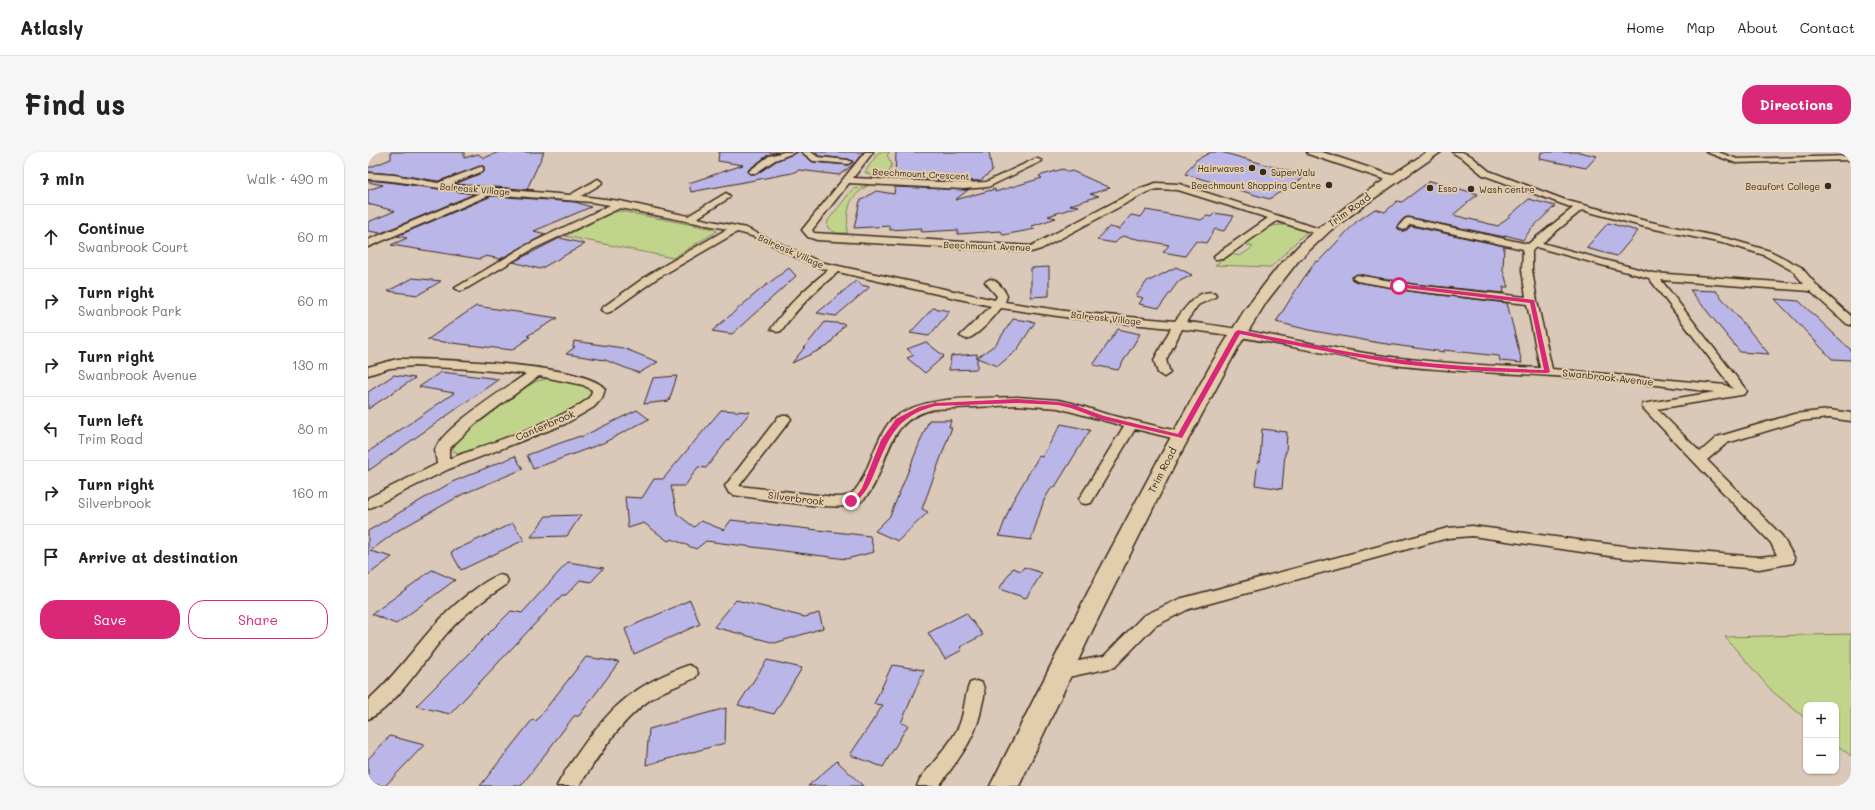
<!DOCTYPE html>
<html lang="en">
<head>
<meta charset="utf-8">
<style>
  :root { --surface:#fff; --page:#f6f6f6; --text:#202124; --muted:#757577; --line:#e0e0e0; --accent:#db2777 }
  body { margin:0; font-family:Mali,sans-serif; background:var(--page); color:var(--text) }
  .controls { position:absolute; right:12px; bottom:12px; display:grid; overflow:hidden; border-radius:8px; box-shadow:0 1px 3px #0004 }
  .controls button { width:36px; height:36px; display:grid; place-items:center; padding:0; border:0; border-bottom:1px solid var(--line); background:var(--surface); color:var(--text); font:20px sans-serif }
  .stop { position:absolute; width:12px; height:12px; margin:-9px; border:3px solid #db2777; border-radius:50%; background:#fff }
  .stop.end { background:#db2777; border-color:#fff; box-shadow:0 1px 4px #0008 }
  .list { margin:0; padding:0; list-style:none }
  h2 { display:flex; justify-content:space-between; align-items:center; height:52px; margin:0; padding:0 16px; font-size:17px }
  h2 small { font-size:13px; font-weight:400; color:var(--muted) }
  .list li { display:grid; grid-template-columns:26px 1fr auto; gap:12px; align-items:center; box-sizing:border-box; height:64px; padding:0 16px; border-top:1px solid var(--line) }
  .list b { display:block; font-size:15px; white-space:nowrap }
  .list p { margin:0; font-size:13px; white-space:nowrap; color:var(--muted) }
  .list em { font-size:13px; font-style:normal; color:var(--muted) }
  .actions { display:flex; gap:8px; padding:12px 16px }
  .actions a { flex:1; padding:9px 0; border:1px solid var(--accent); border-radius:16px; text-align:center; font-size:14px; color:var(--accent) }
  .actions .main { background:var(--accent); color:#fff }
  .icon { flex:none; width:22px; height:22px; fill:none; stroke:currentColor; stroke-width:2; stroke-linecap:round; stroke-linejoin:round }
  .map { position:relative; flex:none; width:1483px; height:634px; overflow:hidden; border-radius:16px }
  header { display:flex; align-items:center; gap:24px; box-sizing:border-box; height:56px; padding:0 20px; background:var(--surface); border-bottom:1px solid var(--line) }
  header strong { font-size:19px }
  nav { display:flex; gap:22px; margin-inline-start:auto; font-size:14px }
  .intro { display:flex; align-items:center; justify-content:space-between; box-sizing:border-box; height:96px; padding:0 24px }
  h1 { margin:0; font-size:28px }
  .button { padding:10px 18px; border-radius:16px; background:var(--accent); color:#fff; font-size:14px; font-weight:700 }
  main { display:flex; gap:24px; padding:0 24px }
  aside { flex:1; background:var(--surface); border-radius:16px; box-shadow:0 1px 3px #0004 }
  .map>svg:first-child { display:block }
</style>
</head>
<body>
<header>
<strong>Atlasly</strong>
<nav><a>Home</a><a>Map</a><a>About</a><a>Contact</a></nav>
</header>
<div class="intro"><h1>Find us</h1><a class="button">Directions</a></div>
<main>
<aside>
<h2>7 min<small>Walk · 490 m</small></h2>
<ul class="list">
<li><svg class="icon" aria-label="ahead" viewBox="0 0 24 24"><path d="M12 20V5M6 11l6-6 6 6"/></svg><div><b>Continue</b><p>Swanbrook Court</p></div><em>60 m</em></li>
<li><svg class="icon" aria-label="right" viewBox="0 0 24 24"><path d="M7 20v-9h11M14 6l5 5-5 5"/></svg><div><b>Turn right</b><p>Swanbrook Park</p></div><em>60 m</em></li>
<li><svg class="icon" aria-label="right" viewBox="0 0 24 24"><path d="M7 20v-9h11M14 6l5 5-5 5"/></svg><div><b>Turn right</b><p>Swanbrook Avenue</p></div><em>130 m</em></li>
<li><svg class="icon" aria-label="left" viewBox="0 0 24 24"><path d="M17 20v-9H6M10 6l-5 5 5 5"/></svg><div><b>Turn left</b><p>Trim Road</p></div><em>80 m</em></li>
<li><svg class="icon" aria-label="right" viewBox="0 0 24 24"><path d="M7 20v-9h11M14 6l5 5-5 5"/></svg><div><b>Turn right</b><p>Silverbrook</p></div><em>160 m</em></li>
<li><svg class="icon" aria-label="arrive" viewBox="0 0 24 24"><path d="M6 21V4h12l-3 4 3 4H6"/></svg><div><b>Arrive at destination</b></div></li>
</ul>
<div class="actions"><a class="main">Save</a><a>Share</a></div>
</aside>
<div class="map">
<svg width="1483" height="634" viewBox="0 0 1483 634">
  <rect width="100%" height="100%" fill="#dac8b8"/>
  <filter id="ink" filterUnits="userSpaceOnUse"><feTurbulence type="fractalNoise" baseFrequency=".025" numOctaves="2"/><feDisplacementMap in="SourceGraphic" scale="8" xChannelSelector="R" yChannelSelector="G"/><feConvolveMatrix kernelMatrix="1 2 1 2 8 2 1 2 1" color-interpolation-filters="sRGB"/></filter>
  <g filter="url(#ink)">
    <!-- green -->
    <g fill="#c0d58b" stroke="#7e8054">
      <path d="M511 0H522L519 3 524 12 519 25 504 24 497 20Z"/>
      <path d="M501 33C478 46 480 57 479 81H468L460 76 459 72 461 67 485 37Z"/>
      <path d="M252 59 346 77 349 79 305 106 197 84 246 60Z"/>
      <path d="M913 73H922L939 79 903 115 847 113 864 102 872 104 885 95 877 92 902 74Z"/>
      <path d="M182 226 223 236 226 241 219 250 179 270 103 299 90 301 84 298 91 286 158 235 169 229Z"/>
      <path d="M1483 482V604L1468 592V553H1438V567L1404 539 1357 485Z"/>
    </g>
    <!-- building -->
    <g fill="#bbb6e8" stroke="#3b2a1e">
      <path d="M23 0H96V6L110 2 116 6 131 0H176L159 37 166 38 87 32 116 20V15L115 14 70 29 26 22 0 20V16L23 7Z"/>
      <path d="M351 0H410L400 3 380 18 382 22H389L408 9 429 0H433L445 10 480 13 485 9 480 7 451 4 446 0H495L486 12 471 23 431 18 424 21 323 40 321 31 375 13 350 9Z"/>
      <path d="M528 0H621L624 19 612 29 527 26Z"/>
      <path d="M843 0H853L938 24 901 47 817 22 828 8Z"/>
      <path d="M1173 0H1211L1229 4 1218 16 1172 7Z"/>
      <path d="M695 17 701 20 704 19 742 36 722 42 731 44 702 53 711 54 680 64 688 66 664 74 667 77 635 83 633 79 590 82V78L553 80 554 76 522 78V74L486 76 492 49 508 39 526 42 527 35 600 38 587 48 627 37V40L674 26 671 24Z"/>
      <path d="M0 28 28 31 106 42 13 81 0 79V70L27 59 0 52V38L15 33 0 30Z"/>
      <path d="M1062 29 1110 42 1085 63 1130 74 1161 47 1187 54 1163 77 1155 88 1137 83V85L1040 65 1036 66 1029 74V76L1034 79 1038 78 1043 74 1136 94 1135 118 1140 135H1135L1136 141 1046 132 989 122 983 127 989 130 1046 140 1139 151 1154 211 1132 209 1131 204 1076 198V200L1012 191 946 179 908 170 933 130 948 109 950 110 988 70 1007 57 1017 60 1029 49 1034 50Z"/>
      <path d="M124 44 207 50 223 55 166 79 178 82 132 107 118 104 112 107 23 93 39 86 29 84Z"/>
      <path d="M778 58 833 68 839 64 843 65 846 61 866 64 856 79 847 77 838 91 828 89 817 104 795 100 801 93 754 84 747 91 729 88 741 75 751 77 763 63 773 65Z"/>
      <path d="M1240 71 1270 79 1249 104 1218 96Z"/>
      <path d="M192 86 217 92 172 117 145 110Z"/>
      <path d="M681 115V144L663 145V116Z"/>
      <path d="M808 115 824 123 810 130 791 156 771 152 775 146 768 144 780 128H783Z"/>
      <path d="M421 116 428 124 364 182 344 179 393 137Z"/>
      <path d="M45 126 73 129 50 143 20 139Z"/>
      <path d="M489 128 493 133 502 135 468 164 449 161Z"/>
      <path d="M1322 138 1348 139 1401 202 1372 200Z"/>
      <path d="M1407 147 1431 149 1483 198V208L1464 207Z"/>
      <path d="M108 154 190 166 159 184 162 185 144 198 59 188Z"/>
      <path d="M565 156 582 159 561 184 542 181Z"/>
      <path d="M645 167 667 170 649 198 630 214 609 206V217L581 218 583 204 609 202V206L628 192Z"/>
      <path d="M457 170 477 172 460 194 424 211Z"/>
      <path d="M750 177 772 182 750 218 725 213Z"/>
      <path d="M206 189 255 196 290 210 271 221 237 208 198 202 207 195H205Z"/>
      <path d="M558 190 576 204 557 221 539 206 546 203 539 197Z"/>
      <path d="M73 220 131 227 0 319V300L86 241 51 235Z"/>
      <path d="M26 223 47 226 0 257V240Z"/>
      <path d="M309 224 301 249 276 252 285 226Z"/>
      <path d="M269 258 281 267 235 291 165 317 159 303 212 284 213 285Z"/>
      <path d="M353 258 382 260 338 316 330 315 317 334H303L309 362 326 375 333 369 356 378 363 368 502 384 506 400 478 407 338 389 328 397 304 387 300 389 276 371 260 376 257 345 274 346 286 327H295Z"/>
      <path d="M561 268H583L581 275H584L554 357 560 360 530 389 507 379 522 364Z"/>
      <path d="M693 272 722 278 687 335H684L676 348 663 388 631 384 644 350 671 304 674 305Z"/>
      <path d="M894 277 919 280 918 301H917L914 337 887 333 890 309 892 310Z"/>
      <path d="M147 304 155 317 95 342 29 379 2 399 24 405 0 423V379L84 330Z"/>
      <path d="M213 363 199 384 163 385 178 364Z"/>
      <path d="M145 371 156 388 93 418 83 400Z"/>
      <path d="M200 410 236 416 223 430 212 428 198 443H194L82 562 48 554 143 459 154 461Z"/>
      <path d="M656 415 674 421 658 446 631 437 645 416 653 419Z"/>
      <path d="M64 418 87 428 28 472 4 462Z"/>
      <path d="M322 448 332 472 266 502 257 477Z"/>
      <path d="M368 448 437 465 451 461 455 476 407 491 346 475Z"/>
      <path d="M598 461 615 483 592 495 594 498 577 507 560 481Z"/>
      <path d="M218 505 251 510 211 564H206L153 634H112L164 568 168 569Z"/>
      <path d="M399 508 434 516 406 562 370 553Z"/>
      <path d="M524 513 556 518 533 571 540 573 515 615 482 603 515 553 506 552Z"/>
      <path d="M358 556 357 591 278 613 281 577Z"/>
      <path d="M22 584 56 593 17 634 0 631V607Z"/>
      <path d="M469 609 495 634H440Z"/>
    </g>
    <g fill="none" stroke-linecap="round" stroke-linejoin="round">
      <!-- minor casing -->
      <g stroke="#3b2a1e" stroke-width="3">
        <g id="minor">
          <path d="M416 0H428L407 8 388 21H382L381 19 401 4Z"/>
          <path d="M434 0H443L450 5 480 8 484 10 480 12 445 9Z"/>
          <path d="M497 0H505L485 26 595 31 618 30 667 7H670L674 9 620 35 595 37 481 31 444 78 446 81 663 94 773 36 788 31 811 32 955 78 957 80 952 83 909 69 855 107H847L846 105 847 103 900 66 810 38 789 37 779 40 673 97 663 100 449 88 440 85 434 78Z"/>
          <path d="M1084 0H1094L1103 4 1121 19 1200 49 1278 69 1361 87 1402 99 1433 115 1451 136 1483 164V173L1479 172 1442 139 1293 128 1379 239 1377 242 1373 243 1289 257 1332 300 1349 285 1426 262 1461 258 1483 261V269L1461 266 1432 269 1359 291 1339 308 1414 384 1427 407 1425 411 1391 417 1255 406 1104 384 1080 386 821 457 787 474 747 515 691 527 685 524 682 519 685 514 736 504 775 464 811 447 1080 376 1104 374 1255 394 1391 405 1409 403 1403 391 1274 255 1275 252 1280 251 1347 240C1299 235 1251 227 1203 225 1146 221 1090 220 1034 214 960 205 888 184 814 177L798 208 802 221 796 225 790 221 786 208 803 176 704 166 633 156C626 165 609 185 598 187L592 184 594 182 623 154 470 120C448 138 429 156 413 179L409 180 403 177C419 153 438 136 460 118 428 110 401 86 369 80L288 127 242 160 238 161 233 158 234 156 280 123 359 77 252 56 165 97 96 138 92 139 87 136 159 93 242 53 223 50 124 42 0 95V88L112 41C74 38 38 29 0 27V21L26 23 70 31 112 15H115V19L81 33 202 43 230 27 234 30 233 32 213 44 252 49 320 64 358 41 362 44 361 46 329 66 378 76 452 110 627 148 629 144 617 130 622 127C630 129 636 137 639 144L637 150 704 160 807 169C816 158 829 136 847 141L848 143 847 145 830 153 818 170C872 175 925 189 979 198 1043 210 1107 213 1172 216L1159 152 1046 139 989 129 984 126 989 123 1046 133 1158 145 1154 118 1155 97 1042 72 1038 77 1035 78 1030 75 1037 67 1040 66 1160 92 1205 56 1115 23 1097 8ZM1214 58 1277 75 1359 92 1396 103 1425 119 1436 132 1285 121 1174 91ZM1168 95 1281 126 1365 237 1357 233 1184 217 1169 149 1164 118V99Z"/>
          <path d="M1338 0H1350L1369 7 1483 4V8L1368 11Z"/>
          <path d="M29 207C63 207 219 211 237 237L234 246 226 255 197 272 81 317 0 357V346L69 312 67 298C74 276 137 237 158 222L102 217 46 214 22 216 0 223V215ZM171 224 215 233 224 238C224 240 223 242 222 244 211 262 106 297 81 307V297L107 272Z"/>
          <path d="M649 245 690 248 704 251 738 262 817 281 819 284 817 287 812 288 767 277 723 351 718 352 713 351 711 347 756 274 690 256 649 253 567 257C518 267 523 306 502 340 498 345 494 350 488 352 471 360 389 346 366 343L361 341 357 334 411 264H421L423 267 371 334 466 345C471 345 477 345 481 343 499 335 507 279 527 265 560 242 610 247 649 245Z"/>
          <path d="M132 423 138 425 140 429 138 433C117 447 97 461 80 480 60 502 27 557 0 567V548C39 514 61 469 106 438 114 432 122 426 132 423Z"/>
          <path d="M321 513 327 516 330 521 327 526C315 532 302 536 291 542 255 563 233 601 211 634H189C195 621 204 610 212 598 244 553 268 532 321 513Z"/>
          <path d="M608 529 614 531C618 539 616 545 614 553 609 586 590 607 571 634H549L552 627C564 611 585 590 592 571 597 558 596 544 602 531Z"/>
        </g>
      </g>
      <!-- tertiary casing -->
      <g stroke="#3b2a1e" stroke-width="3">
        <path id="tertiary" d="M939 0H954L1029 25 1030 27 1025 30 1021 29 940 2Z"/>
      </g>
      <!-- secondary casing -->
      <g stroke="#3b2a1e" stroke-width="3">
        <path id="secondary" d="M1059 0H1073L998 52 963 78 931 108 899 149 871 194 808 310 725 477 651 634H622L721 438 789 310 845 209 876 159 909 116 937 87 989 46Z"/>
      </g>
      <!-- minor -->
      <use href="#minor" fill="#e2cdac" fill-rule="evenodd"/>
      <!-- tertiary -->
      <use href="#tertiary" fill="#e2cdac" fill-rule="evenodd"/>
      <!-- secondary -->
      <use href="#secondary" fill="#e2cdac" fill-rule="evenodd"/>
    </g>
  </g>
  <!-- route -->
  <path fill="#db2777" d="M1031 132 1166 148 1182 220 1179 221C1131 220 1082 218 1033 212 979 204 925 193 872 182L814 286 732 267 703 256 690 253 649 251 567 254C527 265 521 286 506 322 501 334 497 343 485 351L479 349 489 343 494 336 513 288 528 267 551 255 567 251 649 247 690 250 706 253 736 264 810 282 867 180 870 178C924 189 979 201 1034 208 1081 214 1129 216 1176 218L1162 151 1029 135Z"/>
  <!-- markers -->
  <g fill="#3b2a1e" stroke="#e2cdac" stroke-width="1.5">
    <circle cx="884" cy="16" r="4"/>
    <circle cx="895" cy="20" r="4"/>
    <circle cx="961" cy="33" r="4"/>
    <circle cx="1460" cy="34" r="4"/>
    <circle cx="1062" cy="36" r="4"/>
    <circle cx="1103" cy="37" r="4"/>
  </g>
  <g text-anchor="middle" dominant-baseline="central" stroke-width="4" stroke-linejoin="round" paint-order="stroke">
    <!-- far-poi labels -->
    <g font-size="9" fill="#3b2a1e" stroke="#e2cdac" text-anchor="end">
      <text x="876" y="16">Hairwaves</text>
      <text x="903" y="20" text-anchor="start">SuperValu</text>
      <text x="953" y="33">Beechmount Shopping Centre</text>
      <text x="1452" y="34">Beaufort College</text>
      <text x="1070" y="36" text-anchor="start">Esso</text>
      <text x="1111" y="37" text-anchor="start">Wash centre</text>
    </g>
    <!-- far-street labels -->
    <g font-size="9" fill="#3b2a1e" stroke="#e2cdac">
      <text transform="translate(553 22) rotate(3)">Beechmount Crescent</text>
      <text transform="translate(107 37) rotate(5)">Balreask Village</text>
      <text transform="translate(619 94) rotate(2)">Beechmount Avenue</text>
      <text transform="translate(423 99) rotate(24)">Balreask Village</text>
      <text transform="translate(738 166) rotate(6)">Balreask Village</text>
    </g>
    <!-- street labels -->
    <g font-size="10" fill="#3b2a1e" stroke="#e2cdac">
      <text transform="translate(981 58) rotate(-36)">Trim Road</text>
      <text transform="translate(1240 225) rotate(6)">Swanbrook Avenue</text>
      <text transform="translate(177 273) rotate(-23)">Canterbrook</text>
      <text transform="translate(794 318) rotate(-63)">Trim Road</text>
      <text transform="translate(428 346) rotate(7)">Silverbrook</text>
    </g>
  </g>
</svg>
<div class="controls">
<button>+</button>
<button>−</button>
</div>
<div class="stop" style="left:1031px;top:134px"></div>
<div class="stop end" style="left:483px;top:349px"></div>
</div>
</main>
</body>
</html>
